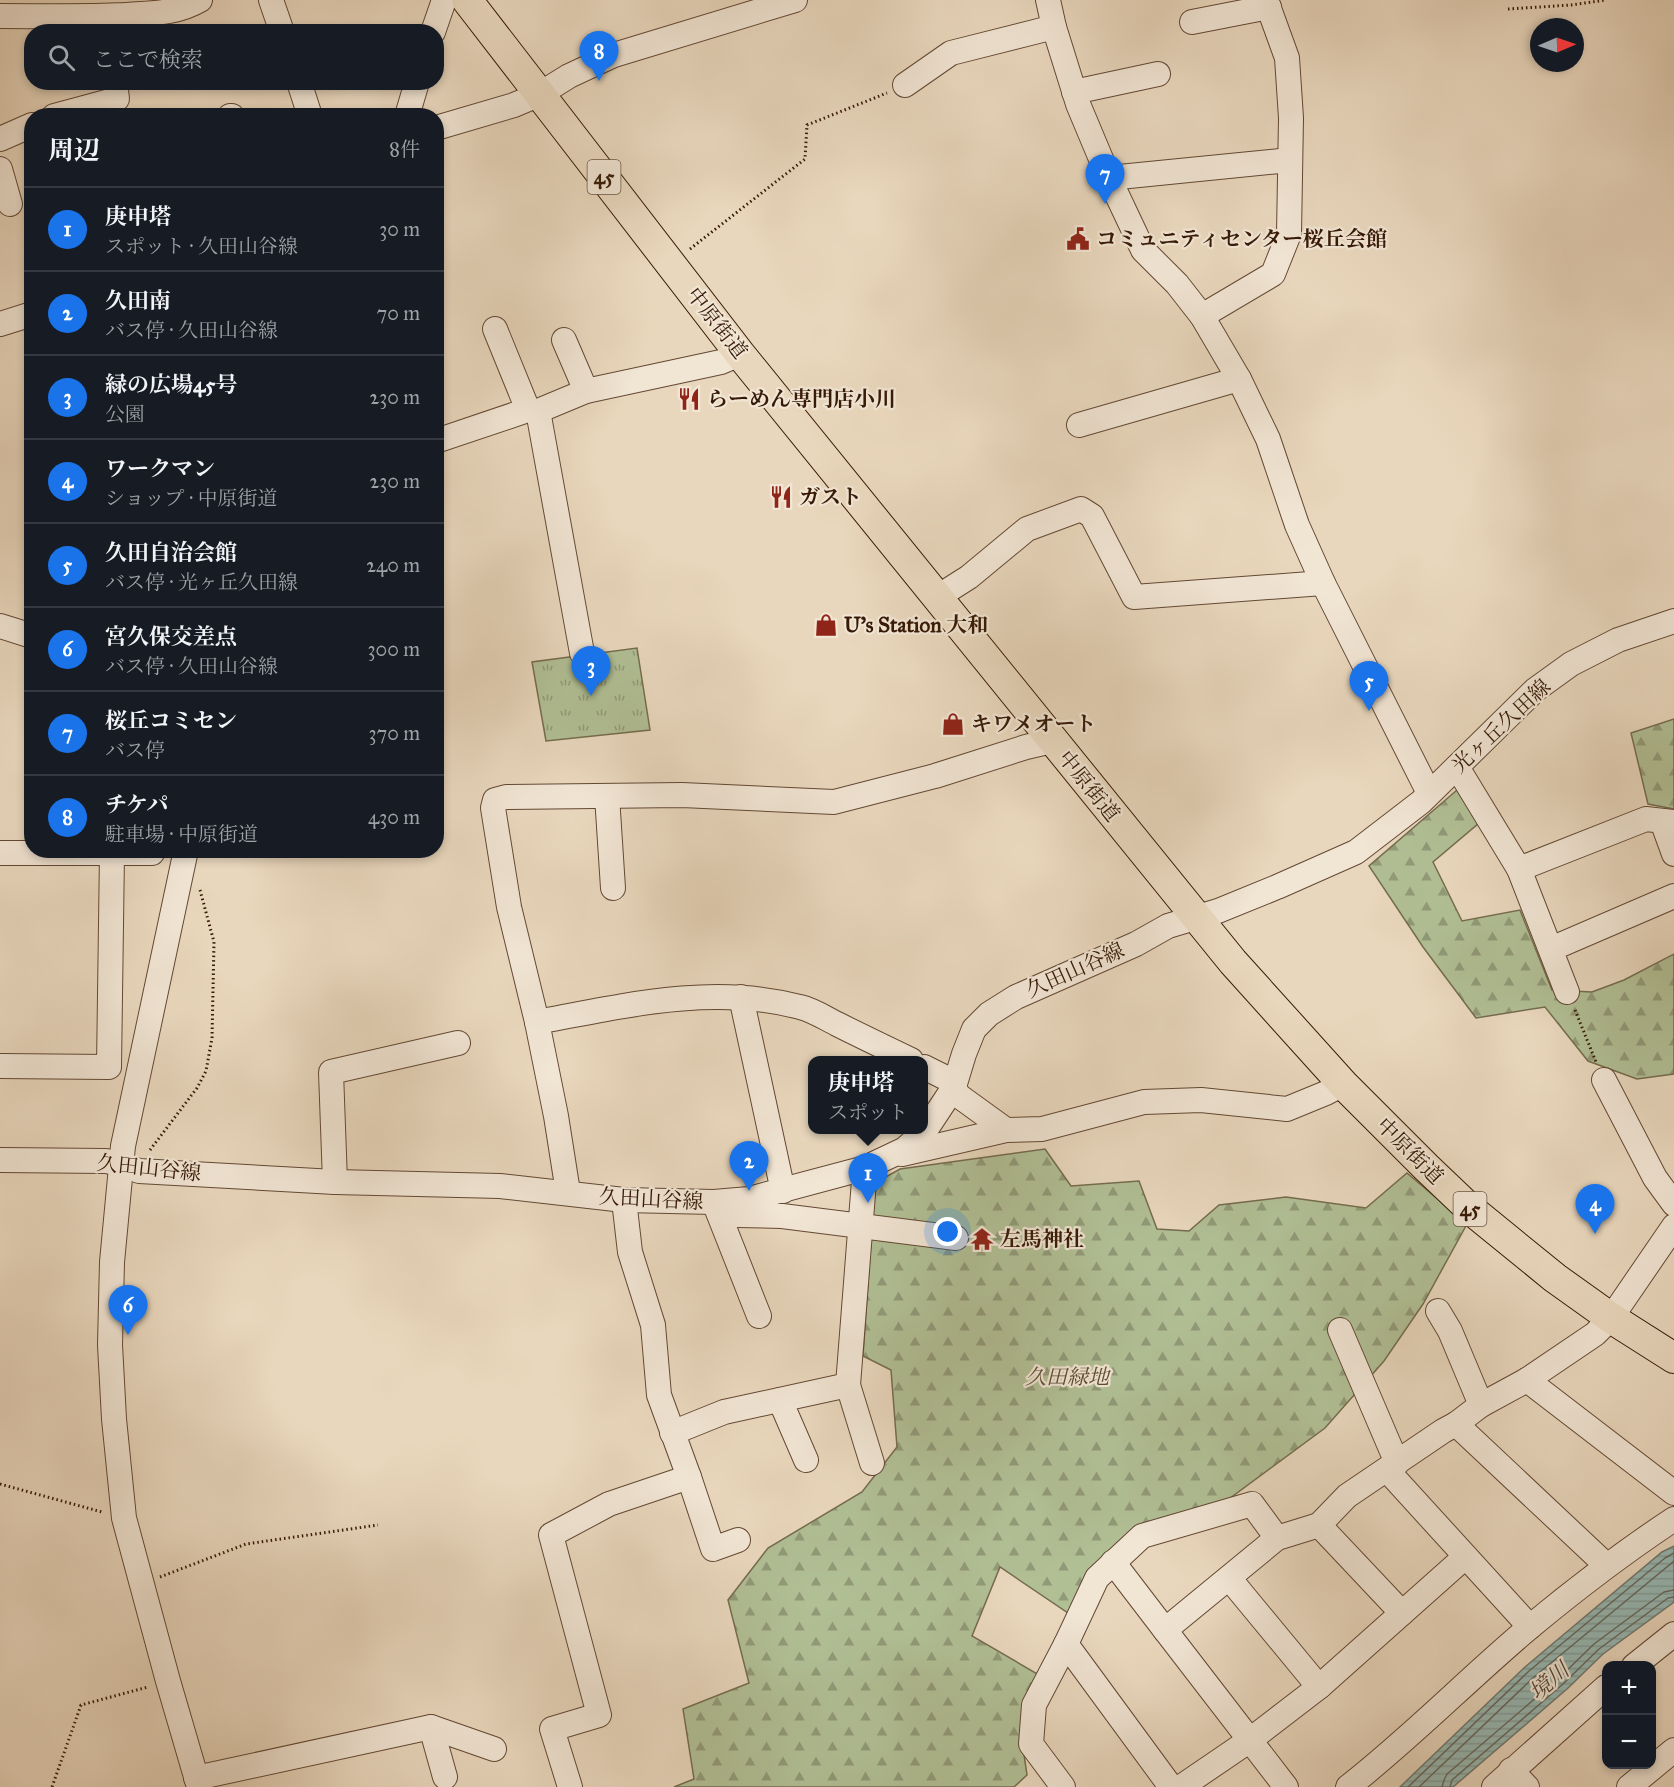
<!DOCTYPE html>
<html lang="ja">
<head>
<meta charset="utf-8">
<style>
  :root { --surface:#171b24; --page:#20242c; --text:#f1f3f6; --muted:#9ea1a6; --line:#363941; --accent:#1a73e8 }
  body { margin:0; font-family:"IM FELL Great Primer","Noto Serif JP",serif; background:var(--page); color:var(--text) }
  .controls { position:absolute; right:18px; bottom:18px; display:grid; overflow:hidden; border-radius:12px; box-shadow:0 3px 9px #0003 }
  .controls button { width:54px; height:54px; display:grid; place-items:center; padding:0; border:0; border-bottom:2px solid var(--line); background:var(--surface); color:var(--text); font:30px sans-serif }
  .compass { position:absolute; left:1530px; top:18px; width:54px; height:54px; border-radius:50%; background:var(--surface); box-shadow:0 3px 9px #0003; rotate:88deg }
  .you { position:absolute; left:948px; top:1232px; width:21px; height:21px; margin:-15px; border:4px solid #fff; border-radius:50%; background:#1a73e8; box-shadow:0 0 0 9px #1a73e833 }
  .badge { display:grid; place-items:center; width:39px; height:39px; border-radius:50%; background:var(--accent); color:#fff; font-size:20px; font-weight:700 }
  .pin { position:absolute; translate:-50% -50px; filter:drop-shadow(0 2px 3px #0008) }
  .pin::after { content:''; position:absolute; top:32px; width:21px; height:18px; background:inherit; clip-path:polygon(0 0,100% 0,50% 100%) }
  .popup { position:absolute; left:808px; top:1056px; width:120px; height:78px; box-sizing:border-box; display:grid; place-content:center; border-radius:12px; background:var(--surface); filter:drop-shadow(0 2px 4px #0005); font-size:20px; white-space:nowrap; color:var(--muted) }
  .popup b { font-size:22px; color:var(--text) }
  .popup::after { content:''; position:absolute; left:50%; top:100%; margin-left:-12px; border:12px solid transparent; border-top-color:var(--surface) }
  .list { margin:0; padding:0; list-style:none }
  h2 { display:flex; justify-content:space-between; align-items:center; height:78px; margin:0; padding:0 24px; font-size:26px }
  h2 small { font-size:20px; font-weight:400; color:var(--muted) }
  .list li { display:grid; grid-template-columns:39px 1fr auto; gap:18px; align-items:center; box-sizing:border-box; height:84px; padding:0 24px; border-top:2px solid var(--line) }
  .list b { display:block; font-size:22px; white-space:nowrap }
  .list p { margin:0; font-size:20px; white-space:nowrap; color:var(--muted) }
  .list em { font-size:20px; font-style:normal; color:var(--muted) }
  .icon { flex:none; width:33px; height:33px; fill:none; stroke:currentColor; stroke-width:2; stroke-linecap:round; stroke-linejoin:round }
  .map { position:relative; flex:none; width:1674px; height:1787px; overflow:hidden }
  .search { position:absolute; background:var(--surface); box-shadow:0 3px 9px #0003; left:24px; top:24px; width:420px; height:66px; display:flex; align-items:center; gap:15px; box-sizing:border-box; padding:0 21px; border-radius:24px; color:var(--muted); font-size:22px }
  .panel { position:absolute; background:var(--surface); box-shadow:0 3px 9px #0003; left:24px; top:108px; width:420px; height:750px; border-radius:24px }
  .map>svg:first-child { display:block }
</style>
</head>
<body>
<div class="map">
<svg width="1674" height="1787" viewBox="0 0 1674 1787">
  <defs>
    <pattern id="forest-firs" width="22" height="20" patternUnits="userSpaceOnUse" patternTransform="scale(1.5)"><rect width="22" height="20" fill="#b1bf95"/><path d="M5 1l3.5 6h-7zM16 11l3.5 6h-7z" fill="#919a78"/></pattern>
    <pattern id="park-tufts" width="24" height="20" patternUnits="userSpaceOnUse" patternTransform="scale(1.5)"><rect width="24" height="20" fill="#b1bf95"/><path d="M3 7l-1-3M5 7V3M7 7l1-3M15 17l-1-3M17 17v-4M19 17l1-3" fill="none" stroke="#919a78"/></pattern>
    <pattern id="water-rules" width="6" height="5" patternUnits="userSpaceOnUse" patternTransform="scale(1.5)"><rect width="6" height="5" fill="#97b9b5"/><path d="M0 2.5h6" fill="none" stroke="#839e9a"/></pattern>
  </defs>
  <rect width="100%" height="100%" fill="#e9d7bd"/>
  <filter id="stains"><feTurbulence type="fractalNoise" baseFrequency=".00333" numOctaves="4"/><feColorMatrix values="0 0 0 0 .2 0 0 0 0 .09 0 0 0 0 .02 0 0 0 .5 -.17"/></filter>
  <radialGradient id="worn" r=".72"><stop offset=".6" stop-color="#630" stop-opacity="0"/><stop offset="1" stop-color="#630" stop-opacity=".3"/></radialGradient>
  <!-- forest -->
  <g fill="url(#forest-firs)" stroke="#746c4e" stroke-width="1.5">
    <path d="M1674 719V809L1648 804 1631 733Z"/>
    <path d="M1457 790 1479 823 1433 862 1462 921 1520 910 1552 990 1592 992 1624 980 1674 954V1074L1637 1079 1588 1061 1545 1007 1476 1018 1423 947 1369 866Z"/>
    <path d="M1045 1149 1071 1186 1139 1181 1157 1229 1189 1231 1219 1205 1286 1197 1366 1208 1407 1173 1467 1224 1423 1304 1384 1361 1325 1428 1222 1504 1147 1531 1074 1617 1000 1567 972 1636 1046 1679 1022 1741 1027 1775 1014 1787H674L694 1779 683 1709 749 1683 728 1600 768 1548 862 1492 897 1447 891 1370 863 1356 875 1183 900 1169Z"/>
  </g>
  <!-- park -->
  <path fill="url(#park-tufts)" stroke="#746c4e" stroke-width="1.5" d="M637 648 650 730 546 741 532 662Z"/>
  <!-- water -->
  <path fill="url(#water-rules)" stroke="#70796f" stroke-width="1.5" d="M1674 1546V1602L1603 1654 1567 1689 1453 1787H1400L1525 1667 1662 1552Z"/>
  <g fill="none" stroke-linecap="round" stroke-linejoin="round">
    <!-- shore -->
    <g stroke="#66695e" stroke-width="1.5">
      <path d="M1408 1787 1529 1671 1665 1558 1674 1553"/>
      <path d="M1419 1787 1534 1677 1674 1561"/>
      <path d="M1442 1787 1444 1780 1447 1774 1558 1679 1594 1644 1664 1592 1674 1590"/>
      <path d="M1450 1787 1452 1780 1563 1684 1599 1649 1668 1598 1674 1597"/>
    </g>
    <!-- minor casing -->
    <g stroke="#634834" stroke-width="26">
      <g id="minor">
        <path d="M271 0 282 32"/>
        <path d="M1048 0 1054 27 1078 104 1109 178 1143 250 1177 284 1202 316 1239 379 1268 439 1297 525 1323 583 1429 793"/>
        <path d="M0 16C42 16 83 17 124 15 152 13 176 14 200 0"/>
        <path d="M1192 22 1269 7"/>
        <path d="M433 32 444 0"/>
        <path d="M299 82 310 116"/>
        <path d="M905 85 951 53 1054 27"/>
        <path d="M1074 92 1158 74"/>
        <path d="M54 116 117 99 115 82"/>
        <path d="M230 116H232"/>
        <path d="M407 116 417 82"/>
        <path d="M436 128 514 105 540 94 569 76 614 55 795 0"/>
        <path d="M0 139 32 125"/>
        <path d="M0 169 10 204"/>
        <path d="M1109 178 1290 160"/>
        <path d="M1202 316 1273 274 1289 234 1291 118 1287 58 1266 0"/>
        <path d="M0 324 32 314"/>
        <path d="M495 329 528 410"/>
        <path d="M564 340 586 391"/>
        <path d="M538 411 582 653"/>
        <path d="M1079 425 1239 379"/>
        <path d="M436 441 528 410 538 411 586 391 721 362 740 354"/>
        <path d="M936 598 969 577 1027 529 1081 509 1092 516 1134 597 1323 583"/>
        <path d="M0 626 32 636"/>
        <path d="M1457 767 1519 869 1567 992"/>
        <path d="M607 796 613 888"/>
        <path d="M1662 821 1674 854"/>
        <path d="M186 850 123 1146 112 1262 110 1345 114 1419 124 1518 168 1681 199 1787"/>
        <path d="M0 853H152"/>
        <path d="M1519 869 1646 819 1674 822"/>
        <path d="M1551 949 1674 896"/>
        <path d="M741 997 783 1191"/>
        <path d="M537 1022C623 1006 713 984 800 1007 813 1010 825 1018 837 1024 861 1036 886 1048 911 1060"/>
        <path d="M0 1066 109 1067 112 853"/>
        <path d="M924 1067 948 1079 959 1096 1006 1130"/>
        <path d="M1604 1080 1655 1178 1674 1204"/>
        <path d="M902 1154 1006 1130 1042 1129 1144 1102 1201 1100 1287 1109 1326 1093 1343 1084"/>
        <path d="M0 1160 106 1161 121 1164 139 1171 335 1182 500 1186 624 1200 714 1202 749 1199 865 1168 905 1149 925 1131 954 1087 964 1054 974 1029 989 1014 1016 997 1136 944 1168 926 1218 911 1277 887 1356 852 1421 802 1535 690 1571 664 1618 640 1674 621"/>
        <path d="M335 1182 331 1072 458 1043"/>
        <path d="M568 1192 556 1116 537 1022 509 907 493 808 495 800 506 797 682 795 834 802 935 776 1026 747 1052 741"/>
        <path d="M714 1202 759 1316"/>
        <path d="M724 1208 737 1215 782 1216 956 1238"/>
        <path d="M1438 1311 1450 1331 1481 1405"/>
        <path d="M1340 1330 1397 1463"/>
        <path d="M1527 1380 1674 1493"/>
        <path d="M848 1385 872 1463"/>
        <path d="M780 1400 806 1460"/>
        <path d="M1456 1424 1606 1565"/>
        <path d="M672 1433 724 1412 848 1385 865 1168"/>
        <path d="M1387 1470 1530 1627"/>
        <path d="M689 1477 713 1549 738 1540"/>
        <path d="M1319 1525 1402 1613"/>
        <path d="M1113 1562 1165 1630"/>
        <path d="M1229 1578 1319 1687"/>
        <path d="M1066 1644 1171 1787"/>
        <path d="M1634 1666 1674 1634"/>
        <path d="M431 1727 445 1777"/>
        <path d="M1511 1770 1527 1787"/>
        <path d="M196 1778 431 1727 494 1749"/>
        <path d="M570 1787 552 1729 599 1715 551 1535 609 1504 689 1477 659 1395 653 1325 630 1252 624 1200"/>
        <path d="M1063 1787 1031 1744 1034 1705 1066 1644 1097 1578 1142 1536 1252 1504 1277 1538"/>
        <path d="M1181 1787 1250 1740 1319 1687 1465 1557"/>
        <path d="M1286 1787 1165 1630 1277 1538 1319 1525 1347 1496 1443 1431 1456 1424 1481 1405 1527 1380 1595 1334 1611 1318 1674 1226"/>
        <path d="M1348 1787C1412 1737 1469 1678 1531 1626 1577 1588 1624 1552 1674 1519"/>
        <path d="M1494 1787 1606 1687"/>
        <path d="M1629 1787 1674 1750"/>
      </g>
    </g>
    <!-- major casing -->
    <g stroke="#361906" stroke-width="32">
      <path id="major" d="M467 0 740 354 1233 962 1343 1084 1426 1167 1469 1208 1555 1278 1611 1318 1674 1358"/>
    </g>
    <!-- path -->
    <g stroke="#361906" stroke-width="3" stroke-dasharray="1.5 3" stroke-linecap="butt">
      <path d="M1508 9 1571 5 1606 0"/>
      <path d="M690 249 805 159 807 125 887 93"/>
      <path d="M1575 1010 1596 1062"/>
      <path d="M150 1150 197 1088 206 1071 212 1038 214 942 200 890"/>
      <path d="M0 1484 102 1512"/>
      <path d="M160 1577 246 1544 378 1525"/>
      <path d="M52 1787 81 1705 148 1687"/>
    </g>
    <!-- minor -->
    <use href="#minor" stroke="#f1e5d4" stroke-width="24"/>
    <!-- major -->
    <use href="#major" stroke="#e9d7bd" stroke-width="30"/>
  </g>
  <!-- icons -->
  <defs>
    <g id="civic-bare" transform="scale(1.8)"><path d="M-.6-6.5H3V-4.5H.6V-3L4-1V1h2V6H-6V1h2V-1L-.6-3ZM-1.2 2.5V6h2.4V2.5Z" fill="#8f2418" stroke="#f1e5d4" stroke-width="2.5" paint-order="stroke"/></g>
    <g id="restaurant-bare" transform="scale(1.8)"><path d="M-5-6h1v4h1v-4h1v4h1v-4h1v5L-1.5 .5V6h-2V.5L-5-1ZM5-6V6H3V1.5H1.5Q1.5-4 5-6Z" fill="#8f2418" stroke="#f1e5d4" stroke-width="2.5" paint-order="stroke"/></g>
    <g id="shop-bare" transform="scale(1.8)"><path d="M-5-2.5h2.3a2.7 3.5 0 0 1 5.4 0H5L5.5 6h-11ZM-1.5-2.5h3a1.5 2.3 0 0 0-3 0Z" fill="#8f2418" stroke="#f1e5d4" stroke-width="2.5" paint-order="stroke"/></g>
    <g id="temple-bare" transform="scale(1.8)"><path d="M0-6L5-2H3V0L6.5 2.5H4V6H1.5V3h-3V6H-4V2.5H-6.5L-3 0V-2H-5Z" fill="#8f2418" stroke="#f1e5d4" stroke-width="2.5" paint-order="stroke"/></g>
  </defs>
  <g fill-rule="evenodd">
    <use href="#civic-bare" x="1078" y="239"/>
    <use href="#restaurant-bare" x="689" y="399"/>
    <use href="#restaurant-bare" x="781" y="497"/>
    <use href="#shop-bare" x="826" y="625"/>
    <use href="#shop-bare" x="953" y="724"/>
    <use href="#temple-bare" x="982" y="1239"/>
  </g>
  <g text-anchor="middle" dominant-baseline="central" stroke-width="4.5" stroke-linejoin="round" paint-order="stroke">
    <!-- shield labels -->
    <g fill="#f1e5d4" stroke="#6e5644" stroke-width="1.5">
      <rect x="587.5" y="160" width="33" height="34" rx="4.5"/>
      <rect x="1453.5" y="1192" width="33" height="34" rx="4.5"/>
    </g>
    <g font-size="20" font-weight="bold" fill="#361906">
      <text x="604" y="177">45</text>
      <text x="1470" y="1209">45</text>
    </g>
    <!-- poi labels -->
    <g font-size="21" font-weight="bold" fill="#361906" stroke="#f1e5d4" text-anchor="start">
      <text x="1096" y="239">コミュニティセンター桜丘会館</text>
      <text x="707" y="399">らーめん専門店小川</text>
      <text x="799" y="497">ガスト</text>
      <text x="844" y="625">U’s Station 大和</text>
      <text x="971" y="724">キワメオート</text>
      <text x="1000" y="1239">左馬神社</text>
    </g>
    <!-- street labels -->
    <g font-size="21" fill="#361906" stroke="#f1e5d4">
      <text transform="translate(717 323) rotate(52)">中原街道</text>
      <text transform="translate(1501 726) rotate(-43)">光ヶ丘久田線</text>
      <text transform="translate(1089 786) rotate(51)">中原街道</text>
      <text transform="translate(1075 970) rotate(-24)">久田山谷線</text>
      <text transform="translate(1410 1151) rotate(45)">中原街道</text>
      <text transform="translate(149 1168) rotate(6)">久田山谷線</text>
      <text transform="translate(651 1199) rotate(3)">久田山谷線</text>
    </g>
    <!-- park labels -->
    <g font-size="21" font-style="italic" fill="#5b4b31" stroke="#f1e5d4">
      <text x="1067" y="1377">久田緑地</text>
    </g>
    <!-- water labels -->
    <g font-size="22" font-style="italic" fill="#53493b" stroke="#f1e5d4">
      <text transform="translate(1549 1681) rotate(-40)">境川</text>
    </g>
  </g>
  <rect width="100%" height="100%" filter="url(#stains)"/>
  <rect width="100%" height="100%" fill="url(#worn)"/>
</svg>
<div class="controls">
<button>+</button>
<button>−</button>
</div>
<svg class="compass" viewBox="-18 -18 36 36"><path d="M0-13l5 13h-10z" fill="#e53935"/><path d="M0 13l5-13h-10z" fill="#9ea1a6"/></svg>
<div class="you"></div>
<div class="pin badge" style="left:868px;top:1203px">1</div>
<div class="popup"><b>庚申塔</b>スポット</div>
<div class="pin badge" style="left:749px;top:1191px">2</div>
<div class="pin badge" style="left:591px;top:696px">3</div>
<div class="pin badge" style="left:1595px;top:1234px">4</div>
<div class="pin badge" style="left:1369px;top:711px">5</div>
<div class="pin badge" style="left:128px;top:1335px">6</div>
<div class="pin badge" style="left:1105px;top:204px">7</div>
<div class="pin badge" style="left:599px;top:81px">8</div>
<div class="search"><svg class="icon" aria-label="search" viewBox="0 0 24 24"><circle cx="10" cy="10" r="6"/><path d="M15 15l6 6"/></svg>ここで検索</div>
<section class="panel">
<h2>周辺<small>8件</small></h2>
<ul class="list">
<li><span class="badge">1</span><div><b>庚申塔</b><p>スポット · 久田山谷線</p></div><em>30 m</em></li>
<li><span class="badge">2</span><div><b>久田南</b><p>バス停 · 久田山谷線</p></div><em>70 m</em></li>
<li><span class="badge">3</span><div><b>緑の広場45号</b><p>公園</p></div><em>230 m</em></li>
<li><span class="badge">4</span><div><b>ワークマン</b><p>ショップ · 中原街道</p></div><em>230 m</em></li>
<li><span class="badge">5</span><div><b>久田自治会館</b><p>バス停 · 光ヶ丘久田線</p></div><em>240 m</em></li>
<li><span class="badge">6</span><div><b>宮久保交差点</b><p>バス停 · 久田山谷線</p></div><em>300 m</em></li>
<li><span class="badge">7</span><div><b>桜丘コミセン</b><p>バス停</p></div><em>370 m</em></li>
<li><span class="badge">8</span><div><b>チケパ</b><p>駐車場 · 中原街道</p></div><em>430 m</em></li>
</ul>
</section>
</div>
</body>
</html>
